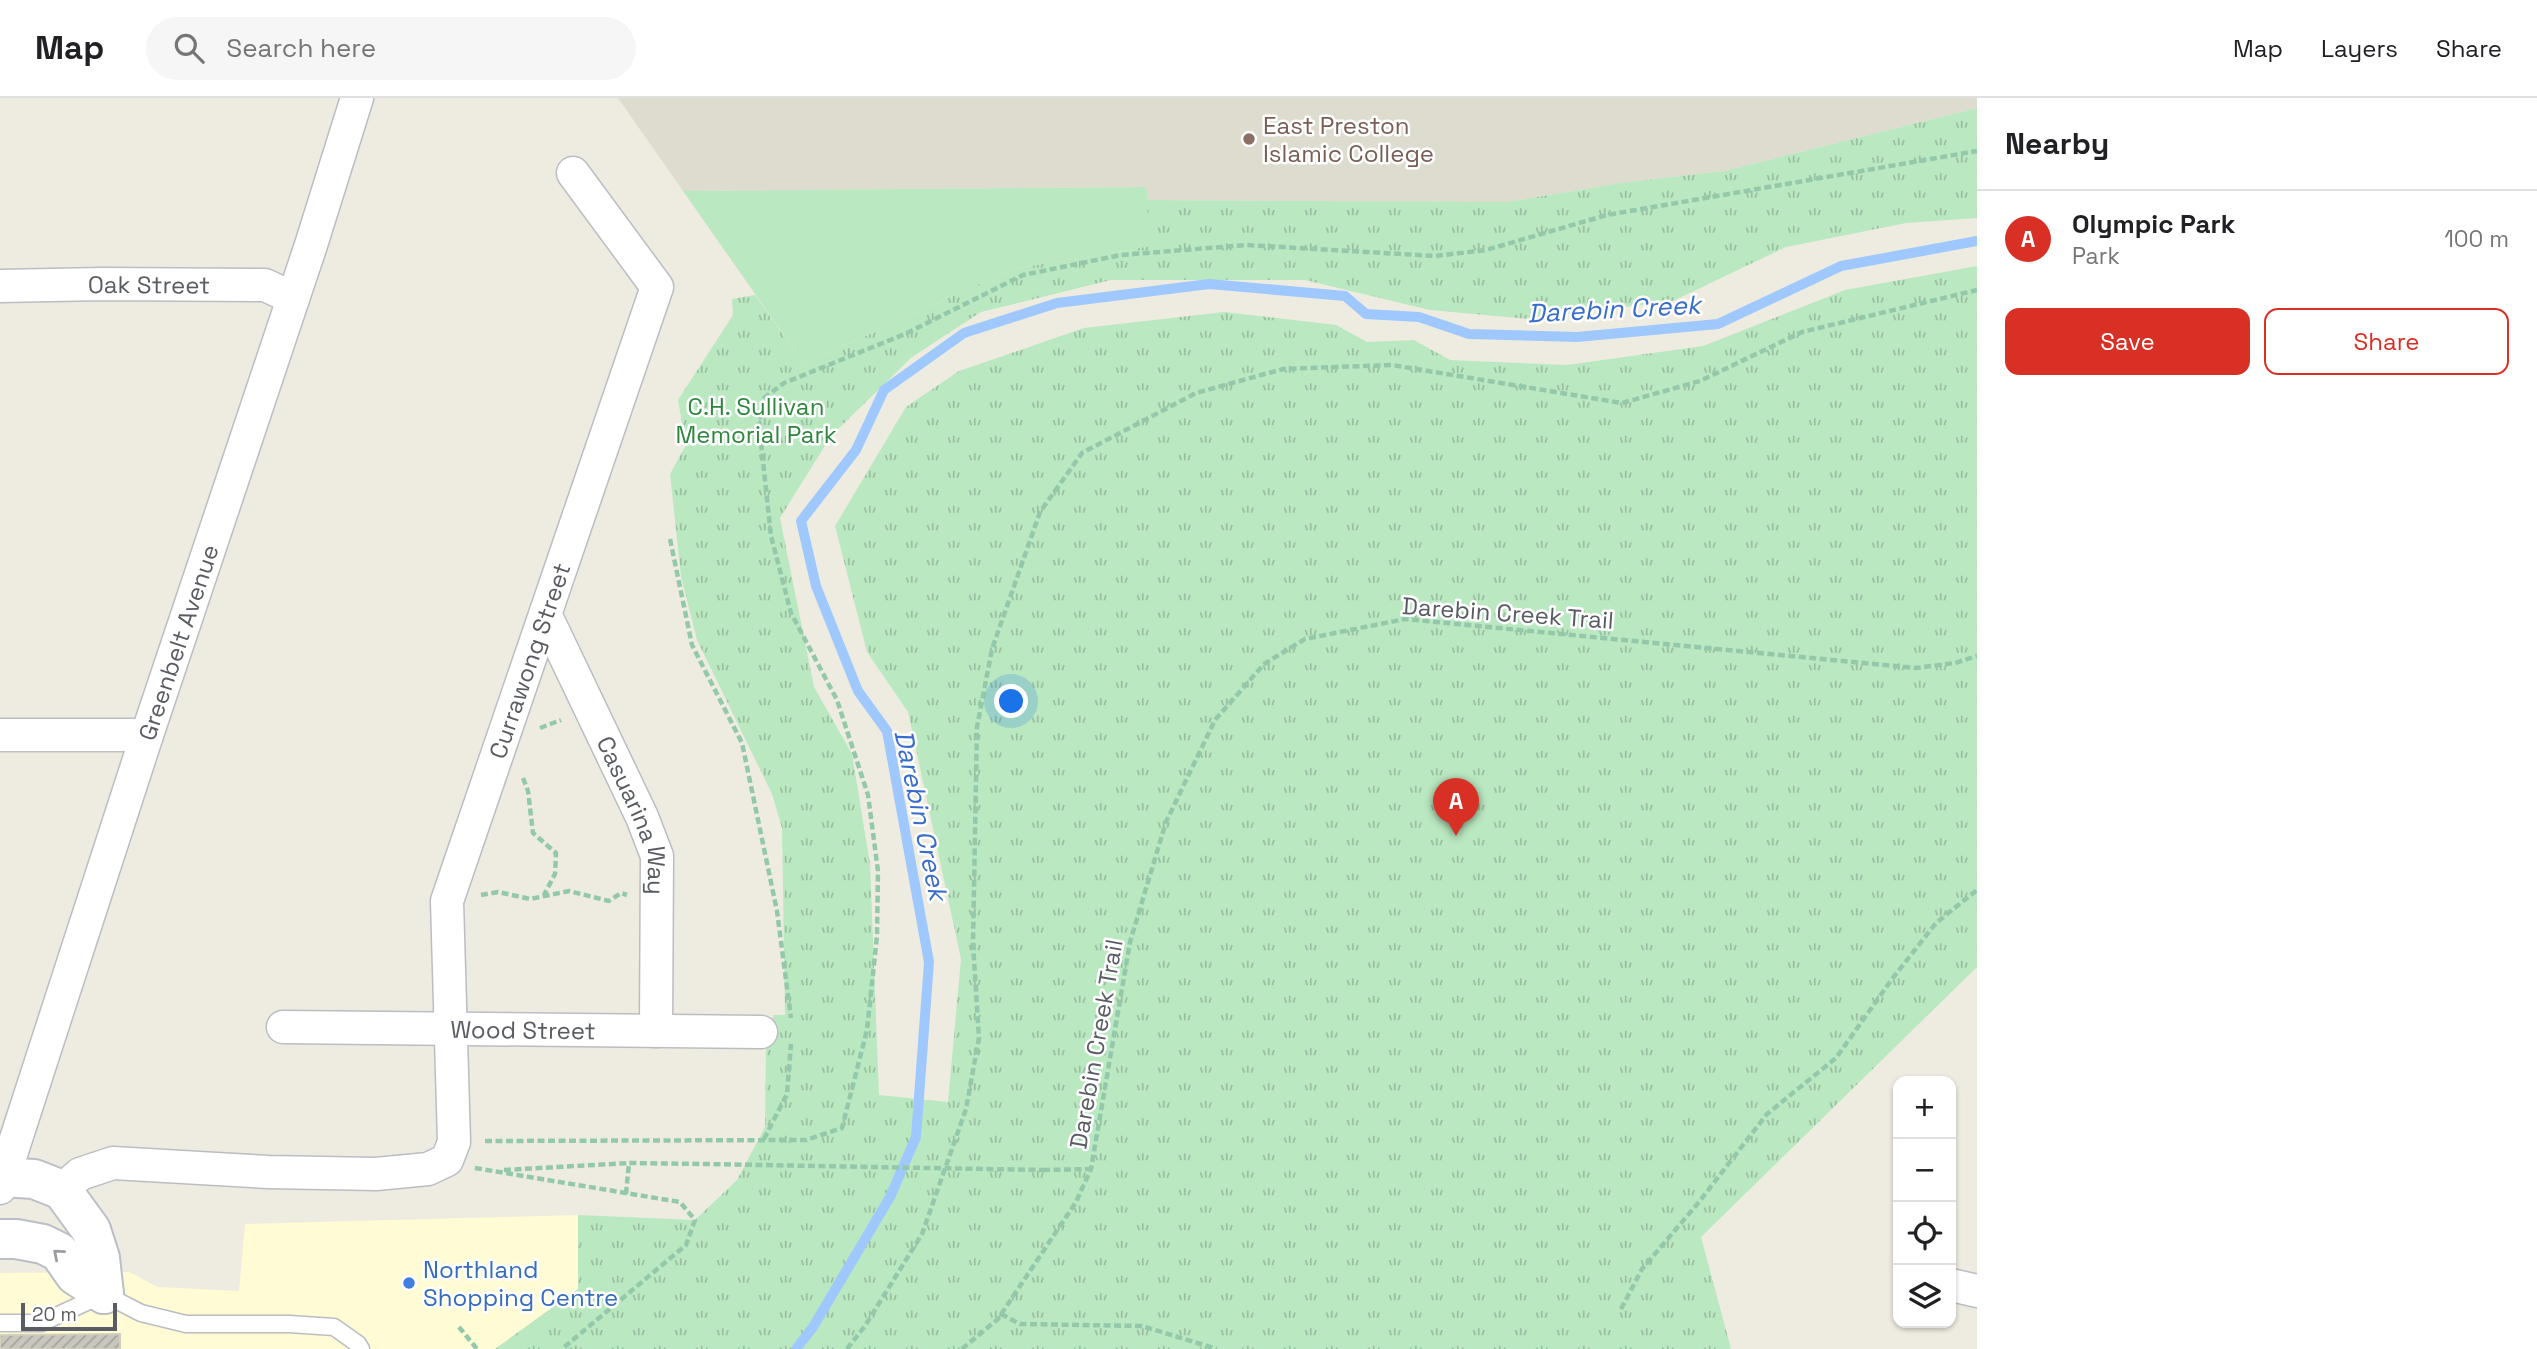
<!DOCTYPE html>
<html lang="en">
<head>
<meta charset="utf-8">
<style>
  :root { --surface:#fff; --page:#f6f6f6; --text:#202124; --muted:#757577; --line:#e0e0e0; --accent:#d93025 }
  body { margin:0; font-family:"Space Grotesk",sans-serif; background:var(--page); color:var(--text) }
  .controls { position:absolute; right:21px; bottom:21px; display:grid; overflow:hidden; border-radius:14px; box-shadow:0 2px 5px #0004 }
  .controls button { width:63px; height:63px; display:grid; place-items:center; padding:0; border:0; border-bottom:2px solid var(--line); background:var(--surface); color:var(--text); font:35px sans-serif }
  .scale { position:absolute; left:21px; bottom:18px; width:96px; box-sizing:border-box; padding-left:7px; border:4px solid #595c63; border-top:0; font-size:19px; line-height:24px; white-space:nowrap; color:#595c63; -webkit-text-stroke:5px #fff; paint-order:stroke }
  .you { position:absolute; left:1012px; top:604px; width:24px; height:24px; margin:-18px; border:5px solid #fff; border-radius:50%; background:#1a73e8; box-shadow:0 0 0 10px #1a73e833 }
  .badge { display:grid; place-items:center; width:46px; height:46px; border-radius:50%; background:var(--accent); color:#fff; font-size:23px; font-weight:700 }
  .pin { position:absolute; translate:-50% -58px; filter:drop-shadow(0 2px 4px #0008) }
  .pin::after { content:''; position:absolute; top:37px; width:24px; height:21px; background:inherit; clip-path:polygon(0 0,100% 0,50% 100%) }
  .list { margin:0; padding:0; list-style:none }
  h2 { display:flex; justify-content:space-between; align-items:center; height:91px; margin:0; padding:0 28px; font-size:30px }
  h2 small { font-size:23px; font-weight:400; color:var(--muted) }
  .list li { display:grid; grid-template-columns:46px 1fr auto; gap:21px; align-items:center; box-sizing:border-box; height:98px; padding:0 28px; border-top:2px solid var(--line) }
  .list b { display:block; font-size:26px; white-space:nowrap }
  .list p { margin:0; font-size:23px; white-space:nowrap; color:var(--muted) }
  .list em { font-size:23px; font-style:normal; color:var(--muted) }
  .actions { display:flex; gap:14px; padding:21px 28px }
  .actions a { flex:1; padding:16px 0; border:2px solid var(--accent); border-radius:14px; text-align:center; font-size:24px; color:var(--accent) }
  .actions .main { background:var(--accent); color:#fff }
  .icon { flex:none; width:38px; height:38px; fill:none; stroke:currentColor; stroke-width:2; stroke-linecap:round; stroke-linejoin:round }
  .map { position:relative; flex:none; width:1977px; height:1251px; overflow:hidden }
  header { display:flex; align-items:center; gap:42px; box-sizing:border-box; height:98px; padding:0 35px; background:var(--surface); border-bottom:2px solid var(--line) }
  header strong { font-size:33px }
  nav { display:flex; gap:38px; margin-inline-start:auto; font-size:24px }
  .search { width:490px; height:63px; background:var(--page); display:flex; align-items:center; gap:18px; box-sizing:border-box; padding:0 24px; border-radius:38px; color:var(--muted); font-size:26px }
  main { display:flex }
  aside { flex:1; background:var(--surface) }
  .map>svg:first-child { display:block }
</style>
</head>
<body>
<header>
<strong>Map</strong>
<div class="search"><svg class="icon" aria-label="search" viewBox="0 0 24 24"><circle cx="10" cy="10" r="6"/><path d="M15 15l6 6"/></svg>Search here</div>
<nav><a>Map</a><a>Layers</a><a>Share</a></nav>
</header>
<main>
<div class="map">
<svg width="1977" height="1251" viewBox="0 0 1977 1251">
  <defs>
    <pattern id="park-tufts" width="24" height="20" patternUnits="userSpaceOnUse" patternTransform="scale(1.75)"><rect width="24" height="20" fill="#bae8c0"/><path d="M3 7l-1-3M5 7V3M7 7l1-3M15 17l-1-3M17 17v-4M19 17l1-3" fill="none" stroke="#9abfa0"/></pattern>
    <pattern id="building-hatch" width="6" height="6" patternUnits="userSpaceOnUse" patternTransform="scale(1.75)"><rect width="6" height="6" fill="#c8c6bd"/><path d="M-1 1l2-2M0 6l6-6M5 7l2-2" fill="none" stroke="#a5a49d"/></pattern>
  </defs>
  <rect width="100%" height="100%" fill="#eeece0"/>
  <!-- commercial -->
  <path fill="#fffbd4" d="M578 1117V1191L495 1251H0V1175L129 1174 158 1189 239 1193 245 1126Z"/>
  <!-- education -->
  <path fill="#dddccf" d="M618 0H1977V10L1724 73 1620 85 1508 104 1146 102V89L683 93Z"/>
  <!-- green -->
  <path fill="#bae8c0" d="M1146 89 1153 148 1012 171 804 266 683 93Z"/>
  <!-- park -->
  <path fill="url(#park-tufts)" d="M1977 10V120L1906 125 1786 149 1673 203 1529 221 1430 212 1305 182H1111L981 214 912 259 831 338 780 420 814 589 852 656 870 766 879 997 948 1004 961 861 908 614 867 554 835 428 906 309 959 273 1084 230 1224 214 1336 227 1367 244 1414 242 1450 262 1567 267 1703 248 1845 192 1977 168V869L1701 1139 1731 1251H495L578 1191V1117L695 1122 737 1082 765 1029 766 948 772 947 773 917H785L782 730 772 696 697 542 681 478 670 376 686 347 678 302 733 217 732 201 755 197 804 266 1012 171 1152 148 1146 102 1508 104 1620 85 1724 73Z"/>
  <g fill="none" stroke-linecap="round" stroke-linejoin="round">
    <!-- stream -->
    <path stroke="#9fc8ff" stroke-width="10" d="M796 1251 813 1229 890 1099 916 1039 929 864 887 633 858 593 816 488 801 423 856 352 884 292 964 235 1057 205 1209 186 1345 198 1366 216 1419 219 1469 236 1577 239 1718 226 1841 168 1977 143"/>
  </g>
  <!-- building -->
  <path fill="url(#building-hatch)" stroke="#d3cfbe" stroke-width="2" d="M120 1236V1251H0V1237Z"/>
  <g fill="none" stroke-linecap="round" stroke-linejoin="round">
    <!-- lane casing -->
    <g stroke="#bbbdc3" stroke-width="19">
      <path id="lane" d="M0 1225H41L104 1196 141 1215 186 1226H289L334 1229 358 1246 361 1251"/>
    </g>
    <!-- street casing -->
    <g stroke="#bbbdc3" stroke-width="35">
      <g id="street">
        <path id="s1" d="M0 188 102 186 265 187 293 200"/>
        <path id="s2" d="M546 518 642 719 657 758 656 933"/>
        <path d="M0 637H147"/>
        <path id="s3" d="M283 929 761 934"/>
        <path id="s4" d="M0 1090 147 637 311 147 357 0"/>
        <path id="s5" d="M62 1092 80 1076 113 1065 268 1074 376 1076 428 1071 447 1062 454 1044 447 803 657 189 573 75"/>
        <path d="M1951 1187 1977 1193"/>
      </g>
    </g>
    <!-- secondary casing -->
    <g stroke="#bbbec6" stroke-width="42">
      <g id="secondary">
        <path d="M0 1079 34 1081 62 1092 91 1132 100 1160 104 1196"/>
        <path d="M0 1141H16L43 1146 59 1154 75 1177 104 1196"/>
      </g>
    </g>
    <!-- path -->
    <g stroke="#93c9aa" stroke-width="4.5" stroke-dasharray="7 3.5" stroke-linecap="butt">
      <path d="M670 441 692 547 742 645 777 813 791 920"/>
      <path d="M540 630 561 622"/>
      <path d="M523 680 528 693 533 735 556 755 555 776 544 797"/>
      <path d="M481 797 498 794 530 801 569 793 609 803 621 795 627 797"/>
      <path d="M764 1041 787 996 791 946"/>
      <path d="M485 1043 806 1042 842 1030 867 932 877 838 878 773 868 697 837 602 791 515 771 438 759 326 764 300 784 285 905 236 1023 177 1121 157 1247 147 1435 158 1486 152 1607 117 1977 53"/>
      <path d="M475 1070 680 1104 695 1122 686 1147 562 1251"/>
      <path d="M504 1072 629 1065"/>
      <path d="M1043 1072 1091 1071"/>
      <path d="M626 1096 629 1065 703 1066"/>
      <path d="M1621 1211 1642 1171 1699 1104 1767 1016 1836 960 1892 881 1936 825 1977 792"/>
      <path d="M1001 1216 1020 1226 1142 1228 1217 1251"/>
      <path d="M459 1229 477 1251"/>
      <path d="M847 1251 865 1228 922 1136 966 1011 979 940 973 846 977 629 992 551 1040 414 1082 355 1196 295 1283 271 1392 267 1622 305 1700 283 1802 234 1977 192"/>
      <path d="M962 1251 998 1221 1076 1104 1091 1071 1130 844 1166 724 1215 622 1264 566 1305 541 1405 521 1916 570 1955 565 1977 558"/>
    </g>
    <!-- lane -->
    <use href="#lane" stroke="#fff" stroke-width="16"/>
    <!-- street -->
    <use href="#street" stroke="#fff" stroke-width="32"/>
    <!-- secondary -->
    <use href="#secondary" stroke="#fff" stroke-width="38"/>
    <!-- path-bridge -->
    <path stroke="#93c9aa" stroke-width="4.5" stroke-dasharray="7 3.5" stroke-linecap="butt" d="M703 1066 1043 1072"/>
  </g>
  <!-- one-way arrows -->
  <defs><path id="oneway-chevron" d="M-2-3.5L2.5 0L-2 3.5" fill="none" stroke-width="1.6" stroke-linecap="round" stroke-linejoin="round" transform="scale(1.75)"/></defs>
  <use stroke="#9b9da1" href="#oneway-chevron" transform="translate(58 1156) rotate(-139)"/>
  <!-- markers -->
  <circle fill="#8d6e63" stroke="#fff" stroke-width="2.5" cx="1249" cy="41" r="7"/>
  <circle fill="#3f7fe0" stroke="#fff" stroke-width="2.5" cx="409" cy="1185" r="7"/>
  <g text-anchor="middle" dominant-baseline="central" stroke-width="5" stroke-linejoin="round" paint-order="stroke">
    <!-- education labels -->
    <g font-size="24" fill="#785e54" stroke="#fff" text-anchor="start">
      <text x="1263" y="27">East Preston<tspan x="1263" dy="28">Islamic College</tspan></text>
    </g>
    <!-- street labels -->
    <g font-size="24" fill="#595c63" stroke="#fff">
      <text stroke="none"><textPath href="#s1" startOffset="149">Oak Street</textPath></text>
      <text transform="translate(1508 515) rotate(4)">Darebin Creek Trail</text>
      <text stroke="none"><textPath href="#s4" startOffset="574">Greenbelt Avenue</textPath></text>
      <text stroke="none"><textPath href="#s5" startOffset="910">Currawong Street</textPath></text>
      <text stroke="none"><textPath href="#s2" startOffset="219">Casuarina Way</textPath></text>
      <text stroke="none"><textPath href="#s3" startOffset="240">Wood Street</textPath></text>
      <text transform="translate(1096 946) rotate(-80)">Darebin Creek Trail</text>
    </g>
    <!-- park labels -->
    <g font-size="24" fill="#2e863d" stroke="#fff">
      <text x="756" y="308">C.H. Sullivan<tspan x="756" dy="28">Memorial Park</tspan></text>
    </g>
    <!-- shop labels -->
    <g font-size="24" fill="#366cbe" stroke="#fff" text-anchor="start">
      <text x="423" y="1171">Northland<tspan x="423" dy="28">Shopping Centre</tspan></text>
    </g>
    <!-- water labels -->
    <g font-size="26" font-style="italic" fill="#376ccc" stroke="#fff">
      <text transform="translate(1614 211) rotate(-3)">Darebin Creek</text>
      <text transform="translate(921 717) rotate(78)">Darebin Creek</text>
    </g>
  </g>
</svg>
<div class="controls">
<button>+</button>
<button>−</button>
<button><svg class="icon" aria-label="locate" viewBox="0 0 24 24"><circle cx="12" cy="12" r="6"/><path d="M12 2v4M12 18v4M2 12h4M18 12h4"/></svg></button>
<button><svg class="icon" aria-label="layers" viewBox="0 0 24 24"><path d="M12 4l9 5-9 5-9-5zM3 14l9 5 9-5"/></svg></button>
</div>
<div class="scale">20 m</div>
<div class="you"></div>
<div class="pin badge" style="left:1456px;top:738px">A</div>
</div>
<aside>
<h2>Nearby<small></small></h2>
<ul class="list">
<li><span class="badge">A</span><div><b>Olympic Park</b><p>Park</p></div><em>100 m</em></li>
</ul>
<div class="actions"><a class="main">Save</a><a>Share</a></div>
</aside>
</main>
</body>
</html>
